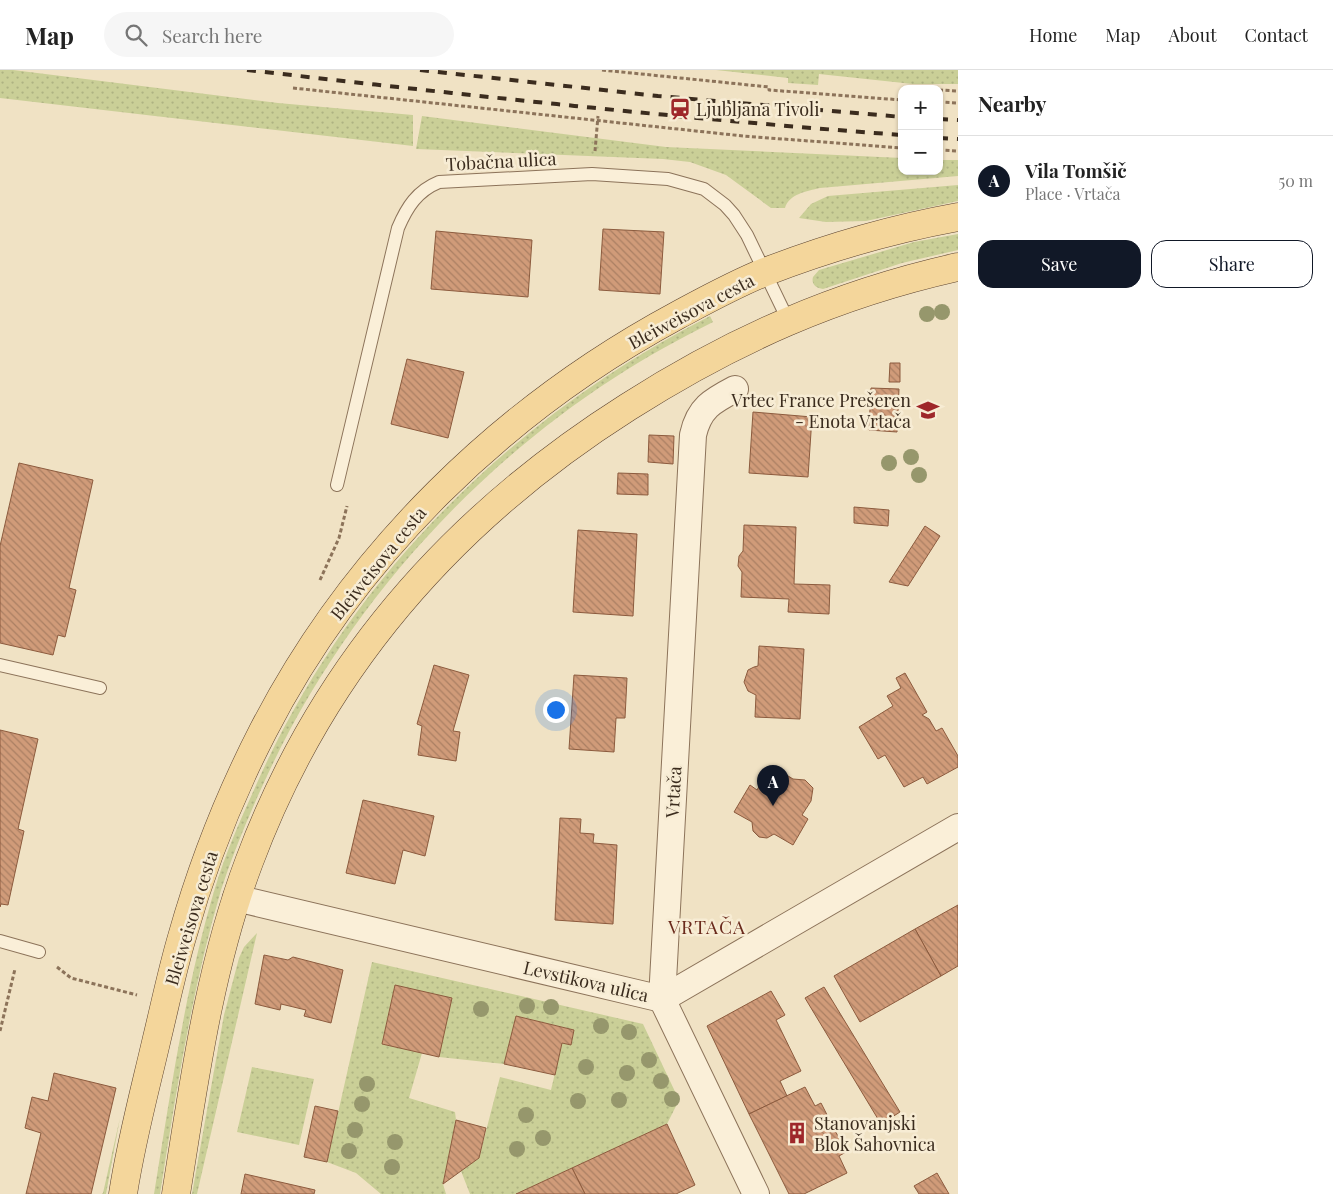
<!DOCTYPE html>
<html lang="en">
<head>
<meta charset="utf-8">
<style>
  :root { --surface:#fff; --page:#f6f6f6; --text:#222; --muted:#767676; --line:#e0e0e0; --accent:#111827 }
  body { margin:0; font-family:"Playfair Display",serif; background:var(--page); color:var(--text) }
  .controls { position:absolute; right:15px; top:15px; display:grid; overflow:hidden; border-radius:10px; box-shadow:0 1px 4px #0004 }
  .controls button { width:45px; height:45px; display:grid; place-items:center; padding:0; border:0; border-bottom:1px solid var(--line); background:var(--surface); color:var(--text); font:25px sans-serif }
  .you { position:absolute; left:555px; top:639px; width:18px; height:18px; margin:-12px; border:4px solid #fff; border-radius:50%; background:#1a73e8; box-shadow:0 0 0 8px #1a73e833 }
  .badge { display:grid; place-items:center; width:32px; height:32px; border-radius:50%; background:var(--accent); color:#fff; font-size:16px; font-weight:700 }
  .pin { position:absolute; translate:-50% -41px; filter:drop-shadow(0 1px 2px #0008) }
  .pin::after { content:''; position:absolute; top:26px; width:18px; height:15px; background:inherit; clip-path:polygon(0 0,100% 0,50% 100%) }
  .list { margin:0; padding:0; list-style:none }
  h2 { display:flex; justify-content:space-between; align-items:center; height:65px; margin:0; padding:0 20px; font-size:21px }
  h2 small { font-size:16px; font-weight:400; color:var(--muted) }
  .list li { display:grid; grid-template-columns:32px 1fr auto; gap:15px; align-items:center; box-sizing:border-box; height:90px; padding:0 20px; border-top:1px solid var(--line) }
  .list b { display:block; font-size:19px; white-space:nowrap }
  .list p { margin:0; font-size:16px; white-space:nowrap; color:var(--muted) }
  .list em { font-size:16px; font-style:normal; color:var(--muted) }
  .actions { display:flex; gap:10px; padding:15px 20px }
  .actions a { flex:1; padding:11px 0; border:1px solid var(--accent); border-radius:15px; text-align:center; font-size:18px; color:var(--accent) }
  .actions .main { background:var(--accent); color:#fff }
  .icon { flex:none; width:28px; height:28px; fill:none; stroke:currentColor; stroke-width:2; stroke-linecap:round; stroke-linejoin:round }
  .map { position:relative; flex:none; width:958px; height:1124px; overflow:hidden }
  header { display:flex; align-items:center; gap:30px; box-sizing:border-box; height:70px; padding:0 25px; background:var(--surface); border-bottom:1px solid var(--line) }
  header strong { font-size:24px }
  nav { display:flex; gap:28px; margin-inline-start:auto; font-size:18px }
  .search { width:350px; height:45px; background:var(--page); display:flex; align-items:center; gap:12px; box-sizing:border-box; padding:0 18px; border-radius:28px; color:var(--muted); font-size:19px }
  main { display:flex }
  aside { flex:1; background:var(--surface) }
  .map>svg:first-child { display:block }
</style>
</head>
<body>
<header>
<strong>Map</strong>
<div class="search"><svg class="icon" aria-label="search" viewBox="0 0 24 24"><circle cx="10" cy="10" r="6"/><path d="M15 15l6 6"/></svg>Search here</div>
<nav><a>Home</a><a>Map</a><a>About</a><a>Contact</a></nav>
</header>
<main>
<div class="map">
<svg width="958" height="1124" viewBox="0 0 958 1124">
  <defs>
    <pattern id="grass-dots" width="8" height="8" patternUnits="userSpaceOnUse" patternTransform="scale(1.25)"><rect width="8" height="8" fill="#cacf97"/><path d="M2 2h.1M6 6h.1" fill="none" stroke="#aeb282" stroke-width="1.8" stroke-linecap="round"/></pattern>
    <pattern id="building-back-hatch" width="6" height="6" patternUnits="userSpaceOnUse" patternTransform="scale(1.25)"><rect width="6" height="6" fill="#d09b79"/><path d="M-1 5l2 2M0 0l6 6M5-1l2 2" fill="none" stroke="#aa7f63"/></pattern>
  </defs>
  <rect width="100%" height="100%" fill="#f0e2c4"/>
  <!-- grass -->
  <g fill="url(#grass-dots)">
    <path d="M0 0H13L278 33 413 45V76L0 28Z"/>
    <path d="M716 0H958V14H913L819 4 818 15 788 13V8Z"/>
    <path d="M422 46 666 77 902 88V101H939V90H958V106L820 118C807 121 789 124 785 138H771L726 105 690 92 663 89 416 79Z"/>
    <path d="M958 115V131L866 151 826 152 799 148 811 134 828 126Z"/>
    <path d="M958 164V180L902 193 823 219C816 218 811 214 813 207L819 200 914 172Z"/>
    <path d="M710 246 713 252C679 269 646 287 614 308 461 407 335 553 261 719 246 752 232 786 221 820 192 919 176 1022 160 1124H154C171 1021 185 918 215 818 225 785 239 753 253 722 344 513 508 349 710 246Z"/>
    <path d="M257 863 197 1124H192L224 945 239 888 244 877Z"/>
    <path d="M372 892 643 954 679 1030 667 1054 516 1124H470L461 1101 479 1088 500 1007 551 1020 562 973 571 975 574 960 516 946 504 994 439 987 395 915 382 974 422 983 409 1028 455 1042 456 1050 443 1114 446 1124H381L356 1103 327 1092Z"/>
    <path d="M252 997 314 1009 299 1075 237 1062Z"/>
    <path d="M120 1048 106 1124H102L103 1123Z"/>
  </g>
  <!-- building -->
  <g fill="url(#building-back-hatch)" stroke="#8c5b3e">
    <path d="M603 159 664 162 660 224 599 220Z"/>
    <path d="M436 161 532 170 528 227 431 219Z"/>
    <path d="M407 289 464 302 448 368 391 354Z"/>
    <path d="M890 293H900V312H889Z"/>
    <path d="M871 318 899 319 897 362 869 360Z"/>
    <path d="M753 342 812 347 808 407 749 403Z"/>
    <path d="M649 365 674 366 673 394 648 392Z"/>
    <path d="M19 393 93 410 69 518 76 520 65 567 58 565 53 585 0 573V476Z"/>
    <path d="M618 403 648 404V425L617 424Z"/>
    <path d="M854 437 889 440 888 456 854 453Z"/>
    <path d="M744 455 796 457 794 514 830 515 829 544 788 542 789 529 741 527 742 502 738 496 739 486 743 481Z"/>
    <path d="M925 456 940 466 908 516 889 512Z"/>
    <path d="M578 460 637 464 633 546 573 542Z"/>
    <path d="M759 576 804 579 800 649 755 647 756 625 748 621 744 612 748 600 754 597 758 596Z"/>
    <path d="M434 595 469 605 453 661 460 662 456 691 418 685 422 656 417 654Z"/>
    <path d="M905 603 927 642 922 645 929 649 936 661 942 658 958 686V697L927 714 923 707 904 717 885 685 878 689 859 657 893 636 887 626 901 618 896 608Z"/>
    <path d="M574 605 627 608 625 648H616L614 682 569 679Z"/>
    <path d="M0 660 38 669 18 759 24 761 8 835 1 834 0 837Z"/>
    <path d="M772 696 793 709 805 710 813 718 811 731 802 745 808 749 793 775 774 764 767 768 759 767 753 761 752 752 734 742 750 715 757 720Z"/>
    <path d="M363 730 434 746 425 786 403 780 395 814 346 803Z"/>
    <path d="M560 748 581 749 580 763 594 764 593 773 617 775 613 854 555 850Z"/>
    <path d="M958 835V896L941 906 915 859Z"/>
    <path d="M915 859 941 906 860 952 834 906Z"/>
    <path d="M264 885 288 890 293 887 343 900 331 953 304 946 306 940 281 934 280 940 255 934Z"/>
    <path d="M395 915 452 928 439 987 382 974Z"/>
    <path d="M824 917 900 1042 881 1054 805 928Z"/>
    <path d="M771 921 785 945 776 950 801 1001 780 1011 787 1026 749 1044 707 956Z"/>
    <path d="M516 946 574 960 571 975 562 973 555 1005 504 994Z"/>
    <path d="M54 1003 116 1018 91 1124H26L41 1063 25 1058 32 1027 48 1031Z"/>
    <path d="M805 1017 815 1036 821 1033 846 1082 839 1086 847 1103 804 1124H789L749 1044Z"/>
    <path d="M315 1036 338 1041 327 1092 304 1087Z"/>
    <path d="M456 1050 486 1058 479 1088 443 1114Z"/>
    <path d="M667 1054 695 1115 676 1124H585L572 1098Z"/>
    <path d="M572 1098 585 1124H516Z"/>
    <path d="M937 1103 949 1124H919L914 1116Z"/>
    <path d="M245 1104 315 1120 314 1124H241Z"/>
  </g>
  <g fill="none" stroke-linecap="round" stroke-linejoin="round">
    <!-- service casing -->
    <g stroke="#8c735a" stroke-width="14">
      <g id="service">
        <path d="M337 415 398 158C407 137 417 121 439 112L592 104 668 109 704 119 725 135 734 145 747 165 788 250"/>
        <path d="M0 595 100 618"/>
        <path d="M0 871 39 882"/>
      </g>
    </g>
    <!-- minor casing -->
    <g stroke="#8c735a" stroke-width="28">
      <g id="minor">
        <path d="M735 319C712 331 699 338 693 365L662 929 756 1124"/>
        <path d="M236 828 662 929 958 757"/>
      </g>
    </g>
    <!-- primary casing -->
    <g stroke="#5a412e" stroke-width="29">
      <g id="primary">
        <path d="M123 1124C131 1071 145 1020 157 968 165 935 172 901 182 867 202 796 229 727 263 661 354 484 503 339 678 245 706 230 735 214 765 202 827 178 892 159 958 147"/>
        <path d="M176 1124C194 1012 209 898 249 792 322 596 453 448 628 337 733 270 837 224 958 197"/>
      </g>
    </g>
    <!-- path -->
    <g stroke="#8c735a" stroke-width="3" stroke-dasharray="4 2.5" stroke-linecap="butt">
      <path d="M602 0 769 17V20L902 30"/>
      <path d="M293 18 743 66 902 78"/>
      <path d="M939 20 958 21"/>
      <path d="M939 32 958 33"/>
      <path d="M939 80 958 81"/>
      <path d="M595 81 598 46"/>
      <path d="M320 510 339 468 347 436"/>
      <path d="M57 897 71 908 137 925"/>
      <path d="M0 961 15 899"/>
    </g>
    <!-- service -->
    <use href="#service" stroke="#faefd8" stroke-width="12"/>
    <!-- minor -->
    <use href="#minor" stroke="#faefd8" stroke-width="26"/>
    <!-- primary -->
    <use href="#primary" stroke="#f4d69b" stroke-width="28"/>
    <!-- rail -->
    <g stroke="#3b2c1e" stroke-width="4" stroke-dasharray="9 9" stroke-linecap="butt">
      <path d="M247 0C465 25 683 49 902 65"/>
      <path d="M420 0 658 26 902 47"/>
      <path d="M939 49 958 50"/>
      <path d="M939 68 958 69"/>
    </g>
  </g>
  <!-- trees -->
  <g fill="#96976c">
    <circle cx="942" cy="242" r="8"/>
    <circle cx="927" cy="244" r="8"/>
    <circle cx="911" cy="387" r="8"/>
    <circle cx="889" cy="393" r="8"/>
    <circle cx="919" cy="405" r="8"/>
    <circle cx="527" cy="936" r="8"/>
    <circle cx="551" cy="937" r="8"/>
    <circle cx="481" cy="939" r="8"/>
    <circle cx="601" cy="956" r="8"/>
    <circle cx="629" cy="962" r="8"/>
    <circle cx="649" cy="990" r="8"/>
    <circle cx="586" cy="997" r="8"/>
    <circle cx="627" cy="1003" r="8"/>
    <circle cx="661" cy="1011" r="8"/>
    <circle cx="367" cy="1014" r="8"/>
    <circle cx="672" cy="1029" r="8"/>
    <circle cx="619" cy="1030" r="8"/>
    <circle cx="578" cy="1031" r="8"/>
    <circle cx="362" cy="1034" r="8"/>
    <circle cx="526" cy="1045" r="8"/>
    <circle cx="355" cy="1060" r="8"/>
    <circle cx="543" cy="1068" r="8"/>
    <circle cx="395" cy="1072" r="8"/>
    <circle cx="517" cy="1079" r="8"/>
    <circle cx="349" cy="1081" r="8"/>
    <circle cx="392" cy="1097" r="8"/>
  </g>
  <!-- icons -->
  <defs>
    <g id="station-bare" transform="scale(1.725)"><path d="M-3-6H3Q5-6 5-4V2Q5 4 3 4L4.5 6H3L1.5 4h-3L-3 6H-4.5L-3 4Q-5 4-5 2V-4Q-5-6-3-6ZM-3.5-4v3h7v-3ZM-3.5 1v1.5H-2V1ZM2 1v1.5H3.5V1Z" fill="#9e272a" stroke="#f7ecd4" stroke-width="2.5" paint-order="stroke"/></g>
    <g id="school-bare" transform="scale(1.725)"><path d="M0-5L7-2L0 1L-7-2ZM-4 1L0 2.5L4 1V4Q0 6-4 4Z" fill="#9e272a" stroke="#f7ecd4" stroke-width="2.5" paint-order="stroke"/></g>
    <g id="building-bare" transform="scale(1.725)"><path d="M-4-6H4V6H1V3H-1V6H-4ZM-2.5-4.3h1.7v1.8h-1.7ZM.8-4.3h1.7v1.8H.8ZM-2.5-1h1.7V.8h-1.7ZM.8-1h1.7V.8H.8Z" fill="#9e272a" stroke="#f7ecd4" stroke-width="2.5" paint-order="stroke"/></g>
  </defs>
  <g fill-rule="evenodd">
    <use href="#station-bare" x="680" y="39"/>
    <use href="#school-bare" x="928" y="340"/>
    <use href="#building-bare" x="797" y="1063"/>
  </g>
  <g text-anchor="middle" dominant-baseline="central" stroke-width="5" stroke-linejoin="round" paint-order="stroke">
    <!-- poi labels -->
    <g font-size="18" fill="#3b2c1e" stroke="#f7ecd4" text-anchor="start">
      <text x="696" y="39">Ljubljana Tivoli</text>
      <text x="911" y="330" text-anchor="end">Vrtec France Prešeren<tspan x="911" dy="21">- Enota Vrtača</tspan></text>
      <text x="814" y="1053">Stanovanjski<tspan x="814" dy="21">Blok Šahovnica</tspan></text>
    </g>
    <!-- street labels -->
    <g font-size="18" fill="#3b2c1e" stroke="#f7ecd4">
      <text transform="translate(501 91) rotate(-3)">Tobačna ulica</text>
      <text transform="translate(691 241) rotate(-28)">Bleiweisova cesta</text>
      <text transform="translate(378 493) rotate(-51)">Bleiweisova cesta</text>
      <text transform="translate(673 722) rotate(-87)">Vrtača</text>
      <text transform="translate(191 848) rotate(-73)">Bleiweisova cesta</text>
      <text transform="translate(586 911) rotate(13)">Levstikova ulica</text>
    </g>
    <!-- neighbourhood labels -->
    <g font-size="19" letter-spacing="1" fill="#6a2a1c" stroke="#f7ecd4">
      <text x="707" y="856">VRTAČA</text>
    </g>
  </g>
</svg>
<div class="controls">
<button>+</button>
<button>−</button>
</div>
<div class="you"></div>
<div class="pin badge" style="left:773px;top:736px">A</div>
</div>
<aside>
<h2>Nearby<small></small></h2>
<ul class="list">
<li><span class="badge">A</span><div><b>Vila Tomšič</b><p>Place · Vrtača</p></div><em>50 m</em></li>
</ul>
<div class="actions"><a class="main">Save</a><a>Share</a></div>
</aside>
</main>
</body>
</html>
